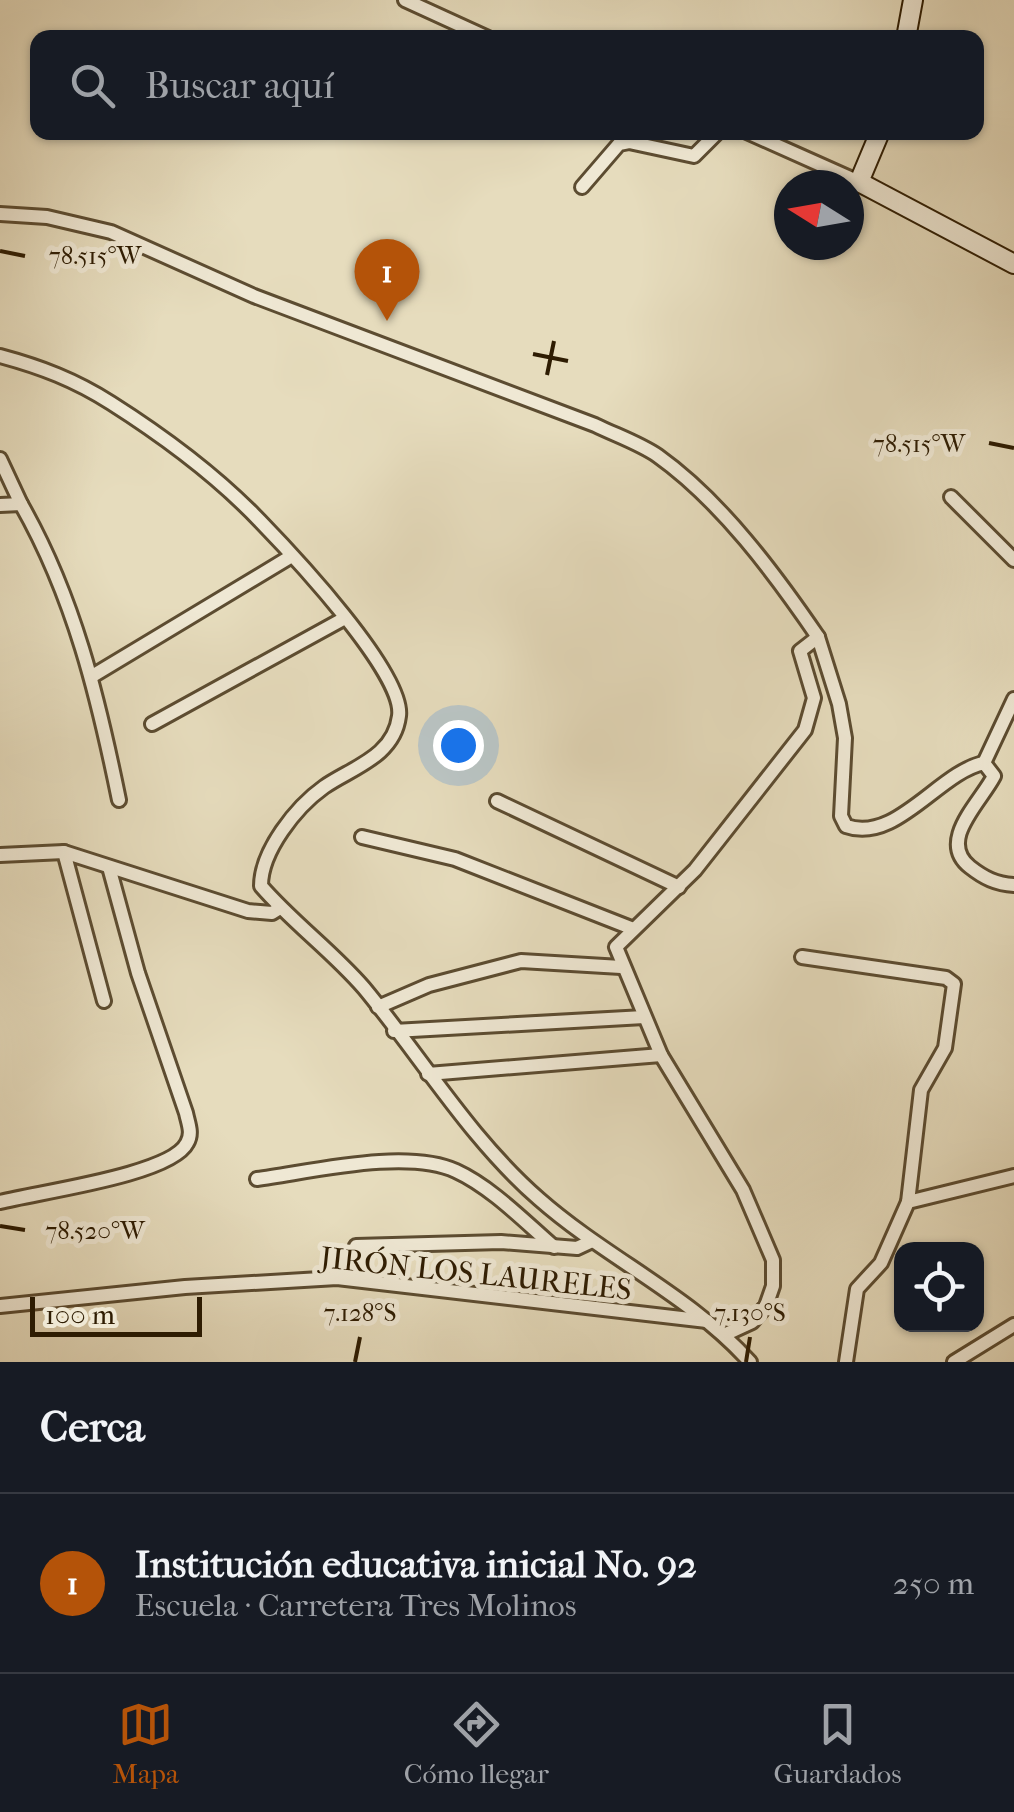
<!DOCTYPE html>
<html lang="es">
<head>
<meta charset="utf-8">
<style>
  :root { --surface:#171b24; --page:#20242c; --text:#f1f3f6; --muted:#9ea1a6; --line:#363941; --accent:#b45309 }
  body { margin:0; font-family:"IM FELL French Canon",serif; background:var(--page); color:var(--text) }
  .controls { position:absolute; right:30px; bottom:30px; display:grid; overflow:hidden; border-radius:20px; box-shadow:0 2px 8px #0004 }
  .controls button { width:90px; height:90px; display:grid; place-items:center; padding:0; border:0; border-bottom:2px solid var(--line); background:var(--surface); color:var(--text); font:50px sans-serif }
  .compass { position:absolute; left:774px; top:170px; width:90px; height:90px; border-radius:50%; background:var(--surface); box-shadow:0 2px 8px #0004; rotate:281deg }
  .scale { position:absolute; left:30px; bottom:25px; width:172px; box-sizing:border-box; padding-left:10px; border:5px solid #2e1c02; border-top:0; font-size:28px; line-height:35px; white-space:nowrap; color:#2e1c02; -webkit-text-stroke:8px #efe8d4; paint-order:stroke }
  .you { position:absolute; left:458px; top:745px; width:35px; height:35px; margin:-25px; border:8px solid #fff; border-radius:50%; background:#1a73e8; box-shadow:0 0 0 15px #1a73e833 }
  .badge { display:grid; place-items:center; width:65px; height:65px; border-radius:50%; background:var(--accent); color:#fff; font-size:32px; font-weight:700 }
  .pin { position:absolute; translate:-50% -82px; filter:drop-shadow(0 2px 5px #0008) }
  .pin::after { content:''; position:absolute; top:52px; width:35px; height:30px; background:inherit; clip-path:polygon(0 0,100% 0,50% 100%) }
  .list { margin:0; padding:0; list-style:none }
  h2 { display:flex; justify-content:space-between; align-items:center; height:130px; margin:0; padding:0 40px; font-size:42px }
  h2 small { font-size:32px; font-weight:400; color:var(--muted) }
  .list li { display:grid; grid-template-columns:65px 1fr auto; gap:30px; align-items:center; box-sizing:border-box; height:180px; padding:0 40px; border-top:2px solid var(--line) }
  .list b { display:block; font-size:38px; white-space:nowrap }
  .list p { margin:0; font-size:32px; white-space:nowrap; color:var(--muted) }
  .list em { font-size:32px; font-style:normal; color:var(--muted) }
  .icon { flex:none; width:55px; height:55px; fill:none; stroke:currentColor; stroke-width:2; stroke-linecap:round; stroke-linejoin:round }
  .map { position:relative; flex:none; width:1014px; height:1362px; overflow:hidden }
  .search { position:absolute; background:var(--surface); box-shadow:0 2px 8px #0004; left:30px; right:30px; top:30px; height:110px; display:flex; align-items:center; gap:25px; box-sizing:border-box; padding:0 35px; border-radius:20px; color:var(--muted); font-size:38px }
  .sheet { height:310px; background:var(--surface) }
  nav { display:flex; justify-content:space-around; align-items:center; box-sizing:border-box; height:140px; border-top:2px solid var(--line); background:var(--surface); font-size:28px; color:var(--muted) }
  nav a { display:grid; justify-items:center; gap:5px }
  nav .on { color:var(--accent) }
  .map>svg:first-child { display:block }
</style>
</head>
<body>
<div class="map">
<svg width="1014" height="1362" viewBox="0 0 1014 1362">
  <rect width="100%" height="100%" fill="#e6dcbd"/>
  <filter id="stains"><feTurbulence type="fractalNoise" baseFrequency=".002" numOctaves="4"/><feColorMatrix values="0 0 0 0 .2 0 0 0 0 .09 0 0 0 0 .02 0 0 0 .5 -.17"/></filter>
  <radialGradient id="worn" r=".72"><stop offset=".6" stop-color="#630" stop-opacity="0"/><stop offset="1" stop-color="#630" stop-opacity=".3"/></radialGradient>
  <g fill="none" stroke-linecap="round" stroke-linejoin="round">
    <!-- street casing -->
    <g stroke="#5c4c31" stroke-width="18">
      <g id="street">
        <path d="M405 0 488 38"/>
        <path d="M747 132 859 182"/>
        <path d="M582 187 619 144 629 142 694 156 718 132"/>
        <path d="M0 214 47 217 111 232 254 296 595 425C615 435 639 443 658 456 721 501 775 574 818 637"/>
        <path d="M0 356C41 367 75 380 111 403 163 436 218 477 260 521 292 554 405 674 399 716 394 757 351 768 324 787 296 807 261 851 261 886 293 923 332 951 364 988 422 1058 470 1139 539 1199 606 1258 691 1296 750 1362"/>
        <path d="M0 459 21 504 0 505"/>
        <path d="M951 497 1014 560"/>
        <path d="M21 504C74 597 98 697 119 800"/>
        <path d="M94 675 290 557"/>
        <path d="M152 724 345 618"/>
        <path d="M984 763 1014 699"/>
        <path d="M497 801 679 887"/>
        <path d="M362 837 455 859 631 928"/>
        <path d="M0 855 64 852"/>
        <path d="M802 957 946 978 954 984 945 1048 921 1090 908 1202"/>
        <path d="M104 1001 64 852 248 911 272 913 280 908"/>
        <path d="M378 1007 429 985 521 961 621 967"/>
        <path d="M394 1031 644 1017"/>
        <path d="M428 1074 661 1055"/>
        <path d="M257 1179C310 1172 406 1148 456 1171 491 1187 524 1221 554 1247"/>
        <path d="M0 1202C38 1192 171 1175 187 1143 193 1133 188 1123 186 1113L138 973 109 867"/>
        <path d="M356 1246 501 1242 577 1248 592 1241"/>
        <path d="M0 1306 185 1287 337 1278 707 1321"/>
        <path d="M726 1334 752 1322 766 1306 773 1286V1260L743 1190 661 1055 616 947 695 870 805 730 814 698 800 651 818 637 839 704 845 738 841 816 846 826C896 844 939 772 984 763L994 776C980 803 937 841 970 867 984 878 996 884 1014 885"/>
        <path d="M846 1362 857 1289 881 1263 908 1202 1014 1176"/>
        <path d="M954 1362 1014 1325"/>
      </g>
    </g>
    <!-- secondary casing -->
    <g stroke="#2e1c02" stroke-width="22">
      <g id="secondary">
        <path d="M906 38 913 0"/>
        <path d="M880 132 859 182 1014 264"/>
      </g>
    </g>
    <!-- street -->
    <use href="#street" stroke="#efe8d4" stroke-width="12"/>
    <!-- secondary -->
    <use href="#secondary" stroke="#efe8d4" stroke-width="18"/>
  </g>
  <!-- ticks -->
  <path fill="none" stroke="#2e1c02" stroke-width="4" d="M0 251 25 256M533 354 568 361M547 375 554 341M989 443 1014 448M0 1226 25 1230M355 1362 360 1337M746 1362 750 1337"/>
  <g text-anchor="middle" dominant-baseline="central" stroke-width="10" stroke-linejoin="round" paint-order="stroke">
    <!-- street labels -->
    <g font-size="30" fill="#2e1c02" stroke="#efe8d4">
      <text transform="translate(476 1274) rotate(6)">JIRÓN LOS LAURELES</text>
    </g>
  </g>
  <g font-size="25" text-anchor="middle" fill="#2e1c02" stroke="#efe8d4" stroke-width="10" stroke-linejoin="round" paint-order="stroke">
    <text x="95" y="264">78.515°W</text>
    <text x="919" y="452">78.515°W</text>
    <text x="95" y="1239">78.520°W</text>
    <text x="360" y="1321">7.128°S</text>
    <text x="750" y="1321">7.130°S</text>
  </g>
  <rect width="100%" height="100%" filter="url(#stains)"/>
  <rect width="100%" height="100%" fill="url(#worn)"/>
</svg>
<div class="controls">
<button><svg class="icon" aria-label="locate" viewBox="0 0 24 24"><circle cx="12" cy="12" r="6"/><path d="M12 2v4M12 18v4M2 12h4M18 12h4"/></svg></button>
</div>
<svg class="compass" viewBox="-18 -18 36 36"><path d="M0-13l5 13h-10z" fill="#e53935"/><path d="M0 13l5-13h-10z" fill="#9ea1a6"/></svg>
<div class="scale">100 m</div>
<div class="you"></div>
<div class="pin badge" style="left:387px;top:321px">1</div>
<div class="search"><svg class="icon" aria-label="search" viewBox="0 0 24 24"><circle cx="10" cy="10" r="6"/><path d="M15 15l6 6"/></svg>Buscar aquí</div>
</div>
<section class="sheet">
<h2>Cerca<small></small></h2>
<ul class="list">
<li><span class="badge">1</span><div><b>Institución educativa inicial No. 92</b><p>Escuela · Carretera Tres Molinos</p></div><em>250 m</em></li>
</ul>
</section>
<nav>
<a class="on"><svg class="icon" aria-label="map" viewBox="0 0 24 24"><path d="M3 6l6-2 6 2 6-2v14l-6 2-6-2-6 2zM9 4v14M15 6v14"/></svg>Mapa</a>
<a><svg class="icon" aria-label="directions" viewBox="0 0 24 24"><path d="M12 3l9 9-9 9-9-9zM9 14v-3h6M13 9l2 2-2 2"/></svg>Cómo llegar</a>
<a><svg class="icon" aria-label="saved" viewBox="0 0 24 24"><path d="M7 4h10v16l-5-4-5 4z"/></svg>Guardados</a>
</nav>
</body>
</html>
